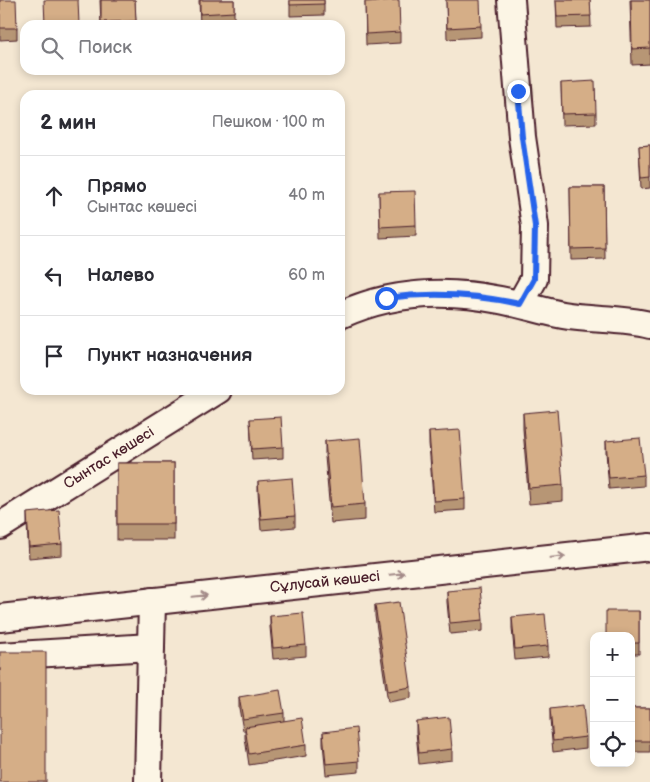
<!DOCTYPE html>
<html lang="ru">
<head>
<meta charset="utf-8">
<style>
  :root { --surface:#fff; --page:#f7f7f7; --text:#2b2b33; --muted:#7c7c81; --line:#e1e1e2 }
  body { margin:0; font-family:"Balsamiq Sans",sans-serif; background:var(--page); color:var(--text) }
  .controls { position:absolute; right:15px; bottom:15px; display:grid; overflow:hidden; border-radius:10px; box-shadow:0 2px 8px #0003 }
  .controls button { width:45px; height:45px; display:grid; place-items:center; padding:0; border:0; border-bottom:1px solid var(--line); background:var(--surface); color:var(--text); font:25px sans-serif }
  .stop { position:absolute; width:15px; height:15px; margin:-11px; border:4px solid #2563eb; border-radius:50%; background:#fff }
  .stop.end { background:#2563eb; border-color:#fff; box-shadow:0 1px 5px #0008 }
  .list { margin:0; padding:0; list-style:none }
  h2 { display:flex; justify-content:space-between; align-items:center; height:65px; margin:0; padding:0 20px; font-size:21px }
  h2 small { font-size:16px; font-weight:400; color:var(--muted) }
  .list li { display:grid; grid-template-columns:32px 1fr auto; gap:15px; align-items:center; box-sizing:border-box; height:80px; padding:0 20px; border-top:1px solid var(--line) }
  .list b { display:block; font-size:19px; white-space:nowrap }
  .list p { margin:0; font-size:16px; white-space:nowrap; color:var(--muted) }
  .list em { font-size:16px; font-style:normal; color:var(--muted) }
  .icon { flex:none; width:28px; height:28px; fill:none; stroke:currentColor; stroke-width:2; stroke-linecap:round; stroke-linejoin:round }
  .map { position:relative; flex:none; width:650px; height:782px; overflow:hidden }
  .search { position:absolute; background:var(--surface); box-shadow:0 2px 8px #0003; left:20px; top:20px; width:325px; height:55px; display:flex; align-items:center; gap:12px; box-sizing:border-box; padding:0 18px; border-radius:15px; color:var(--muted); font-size:19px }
  .panel { position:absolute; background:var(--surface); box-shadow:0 2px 8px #0003; left:20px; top:90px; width:325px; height:305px; border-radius:15px }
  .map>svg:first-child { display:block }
</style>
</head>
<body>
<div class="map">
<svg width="650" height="782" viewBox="0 0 650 782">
  <rect width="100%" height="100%" fill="#f4e7d2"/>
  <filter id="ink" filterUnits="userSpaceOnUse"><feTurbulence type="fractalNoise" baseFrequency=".02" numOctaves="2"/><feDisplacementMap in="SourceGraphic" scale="10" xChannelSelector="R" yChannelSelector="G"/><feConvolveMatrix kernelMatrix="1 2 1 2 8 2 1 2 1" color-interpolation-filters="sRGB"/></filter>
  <g filter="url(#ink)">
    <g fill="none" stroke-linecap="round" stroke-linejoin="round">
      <!-- minor casing -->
      <g stroke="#4a1f2b" stroke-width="30">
        <g id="minor">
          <path d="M511 0 522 137 535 226 534 279 520 304"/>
          <path d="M340 315C390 292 446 289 500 300 521 304 542 311 563 315 592 320 621 318 650 325"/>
          <path d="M0 526 218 390"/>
          <path d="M0 618 650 547"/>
          <path d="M0 656 151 647"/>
          <path d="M148 782 152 601"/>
        </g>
      </g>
      <!-- minor -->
      <use href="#minor" stroke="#fcf5e5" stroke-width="26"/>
    </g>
    <!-- wall -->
    <g fill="#b79674" stroke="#4a1f2b">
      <path d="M0 0 17 28V39L0 40Z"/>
      <path d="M100 0H135L136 25H101Z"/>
      <path d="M199 0H234V24L200 25Z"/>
      <path d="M290 0H324V15L290 16Z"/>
      <path d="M446 0 481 26V37L447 39Z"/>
      <path d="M556 0H590L591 27 557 28Z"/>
      <path d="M630 0H650V64L632 65Z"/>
      <path d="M365 2 400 32V43L366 45Z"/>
      <path d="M561 83 596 113V124L562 125Z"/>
      <path d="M650 145V188L641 189 639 146Z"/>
      <path d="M570 187H604L605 259 571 260Z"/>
      <path d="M379 192 416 225V236L380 238Z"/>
      <path d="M523 413 563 485V501L529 504 523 429Z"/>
      <path d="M250 419 283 447V458L252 460Z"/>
      <path d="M429 432 465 499V510L434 512 429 443Z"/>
      <path d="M325 441 365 504V520L331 523 325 457Z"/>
      <path d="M606 441 644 475V486L609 489 606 452Z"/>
      <rect x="117" y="463" width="57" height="77"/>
      <path d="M258 481 295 516V527L261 530 258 492Z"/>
      <path d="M27 513 62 544V555L29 558 27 524Z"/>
      <path d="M447 591 483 620V631L450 634 447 602Z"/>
      <path d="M375 605 411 687V698L388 702 375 616Z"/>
      <path d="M639 611V654H631V636Z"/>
      <path d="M270 616 306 645V656L273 659 270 627Z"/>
      <path d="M512 617 548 646V657L515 660 512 628Z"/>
      <path d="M239 697 284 713V721L306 745V756L249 765 245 738V730H243L239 708Z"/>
      <rect x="631" y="708" width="19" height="44"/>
      <path d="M550 709 586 737V748L553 752 550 720Z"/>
      <path d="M416 721 452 749V760L419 764 416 732Z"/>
      <path d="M323 732 359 761V772L326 775 323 743Z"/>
    </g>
    <!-- building -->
    <g fill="#d5ae87" stroke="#4a1f2b">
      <path d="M0 0H16L17 28H0Z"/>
      <path d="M44 0H78L79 24 45 25Z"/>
      <path d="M101 0H135L136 21 101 22Z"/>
      <path d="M200 0H234V12L200 14Z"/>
      <path d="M290 0H324V4L290 5Z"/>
      <path d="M399 0 400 32 366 34 365 2Z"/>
      <path d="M446 0H480L481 26 447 28Z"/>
      <path d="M556 0H590L591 16 557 17Z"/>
      <path d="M631 0H650V48L632 49Z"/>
      <path d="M595 81 596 113 562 114 561 83Z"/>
      <path d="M650 145V177L641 178 639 146Z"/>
      <path d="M570 187H604L605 248 571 249Z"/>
      <path d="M415 191 416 225 380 227 379 192Z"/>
      <path d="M557 410 563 485 529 488 523 413Z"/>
      <path d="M281 417 283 447 252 449 250 419Z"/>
      <path d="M460 430 465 499 434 501 429 432Z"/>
      <path d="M360 438 365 504 331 507 325 441Z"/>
      <path d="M640 438 644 475 609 478 606 441Z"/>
      <rect x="117" y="463" width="57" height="61"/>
      <path d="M292 478 295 516 261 519 258 481Z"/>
      <path d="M59 510 62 544 29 547 27 513Z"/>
      <path d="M480 588 483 620 450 623 447 591Z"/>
      <path d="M399 602 411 687 388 691 375 605Z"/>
      <path d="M606 611H639V643H631V636H606Z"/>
      <path d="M303 613 306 645 273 648 270 616Z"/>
      <path d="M545 614 548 646 515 649 512 617Z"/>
      <rect x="0" y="652" width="46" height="130"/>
      <path d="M280 690 284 713 243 719 239 697Z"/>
      <path d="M583 705 586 737 553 741 550 709Z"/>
      <rect x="631" y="708" width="19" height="33"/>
      <path d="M449 717 452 749 419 753 416 721Z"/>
      <path d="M302 718 306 745 249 754 245 727Z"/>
      <path d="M356 728 359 761 326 764 323 732Z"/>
    </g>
    <!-- one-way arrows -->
    <defs><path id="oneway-shaft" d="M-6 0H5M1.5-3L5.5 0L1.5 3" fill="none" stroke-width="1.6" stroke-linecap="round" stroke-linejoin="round" transform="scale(1.25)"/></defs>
    <g stroke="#a38a88">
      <use href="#oneway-shaft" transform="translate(558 557) rotate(-6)"/>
      <use href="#oneway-shaft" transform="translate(397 574) rotate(-6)"/>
      <use href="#oneway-shaft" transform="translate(200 596) rotate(-6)"/>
    </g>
  </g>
  <g fill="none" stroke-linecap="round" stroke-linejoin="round" filter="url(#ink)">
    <!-- route -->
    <path stroke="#2563eb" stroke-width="6" d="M386 298C431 292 475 294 520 304L534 279 535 226 522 137 518 91"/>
  </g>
  <g text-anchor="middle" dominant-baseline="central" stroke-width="4" stroke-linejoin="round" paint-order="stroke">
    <!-- street labels -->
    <g font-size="15" fill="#4a1f2b" stroke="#fcf5e5">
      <text transform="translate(109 458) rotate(-32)">Сынтас көшесі</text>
      <text transform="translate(325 582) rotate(-6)">Сұлусай көшесі</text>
    </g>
  </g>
</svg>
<div class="controls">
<button>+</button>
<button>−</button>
<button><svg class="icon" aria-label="locate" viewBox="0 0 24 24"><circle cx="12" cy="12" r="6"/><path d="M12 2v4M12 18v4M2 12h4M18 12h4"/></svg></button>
</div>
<div class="stop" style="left:386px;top:298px"></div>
<div class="stop end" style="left:518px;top:91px"></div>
<div class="search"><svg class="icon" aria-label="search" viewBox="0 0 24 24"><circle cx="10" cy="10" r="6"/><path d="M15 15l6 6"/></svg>Поиск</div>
<section class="panel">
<h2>2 мин<small>Пешком · 100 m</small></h2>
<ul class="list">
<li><svg class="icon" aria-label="ahead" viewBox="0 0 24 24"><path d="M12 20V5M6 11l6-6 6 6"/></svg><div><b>Прямо</b><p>Сынтас көшесі</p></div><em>40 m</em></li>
<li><svg class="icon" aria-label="left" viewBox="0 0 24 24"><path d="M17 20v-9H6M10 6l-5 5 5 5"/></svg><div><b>Налево</b></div><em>60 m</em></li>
<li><svg class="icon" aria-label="arrive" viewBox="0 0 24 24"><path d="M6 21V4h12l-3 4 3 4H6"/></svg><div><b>Пункт назначения</b></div></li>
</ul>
</section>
</div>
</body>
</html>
